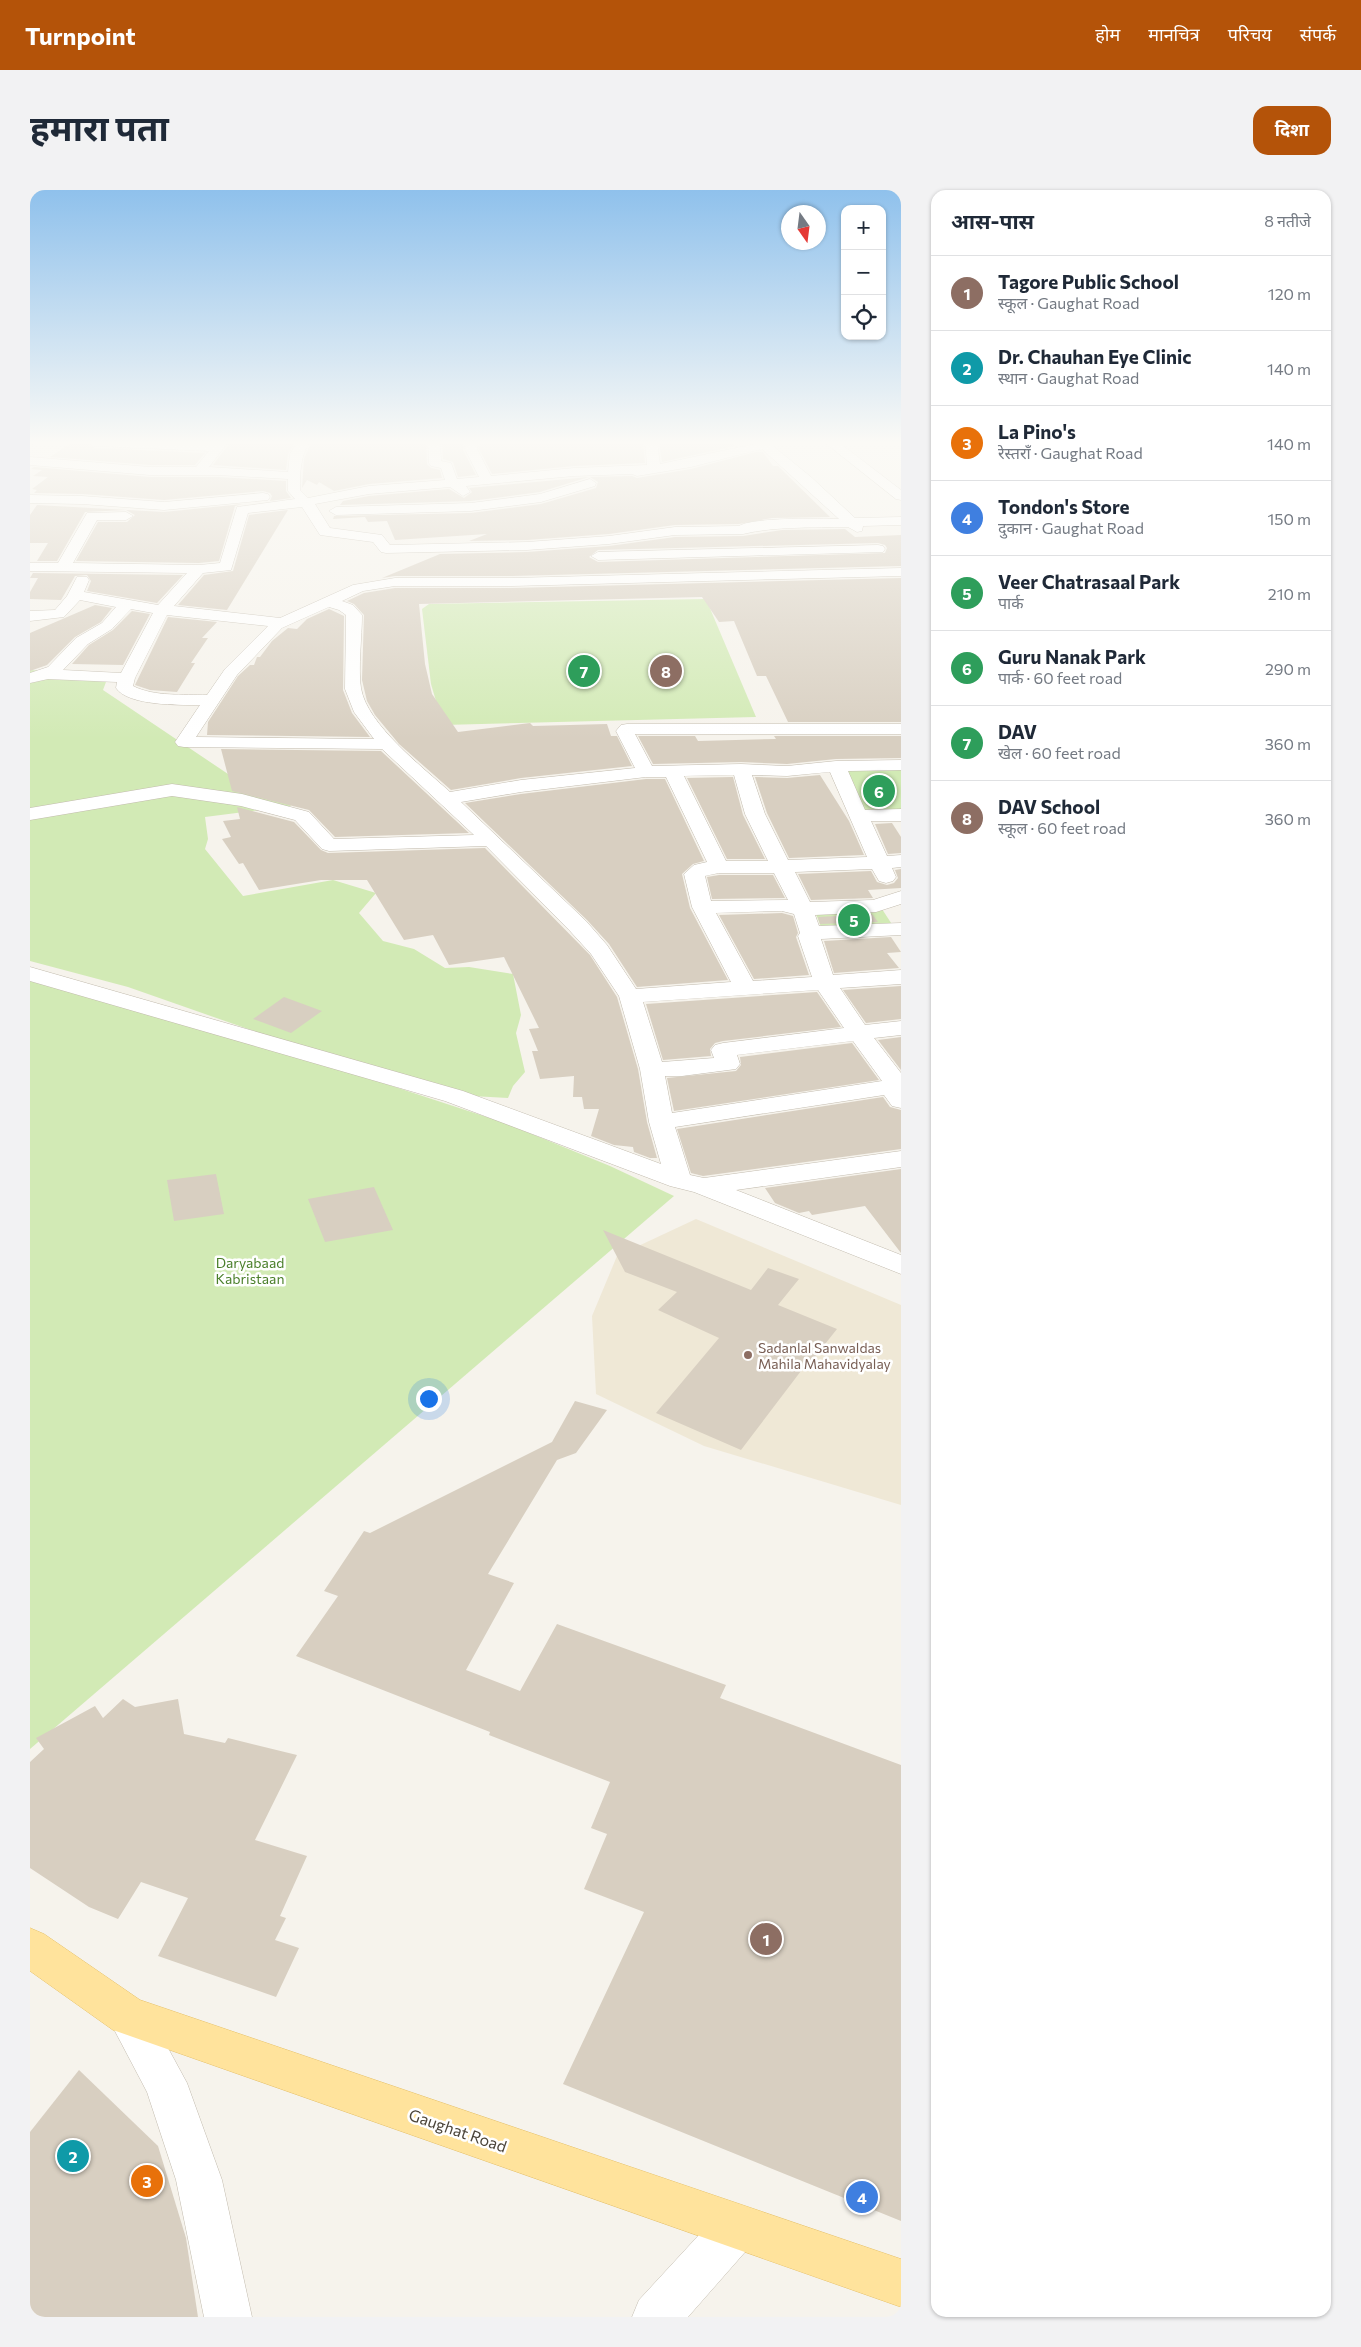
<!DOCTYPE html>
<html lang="hi">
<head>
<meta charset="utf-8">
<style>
  :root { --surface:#fff; --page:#f2f2f3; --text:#1f2937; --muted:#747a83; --line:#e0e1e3; --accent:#b45309 }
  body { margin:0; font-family:Commissioner,"Noto Sans Devanagari",sans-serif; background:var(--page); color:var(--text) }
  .controls { position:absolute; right:15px; top:15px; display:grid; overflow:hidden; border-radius:10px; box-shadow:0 1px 4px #0004 }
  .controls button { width:45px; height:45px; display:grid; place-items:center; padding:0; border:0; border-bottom:1px solid var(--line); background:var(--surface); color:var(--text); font:25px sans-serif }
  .compass { position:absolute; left:751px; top:15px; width:45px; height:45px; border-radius:50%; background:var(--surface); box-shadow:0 1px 4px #0004; rotate:166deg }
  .you { position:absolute; left:398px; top:1208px; width:18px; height:18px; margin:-12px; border:4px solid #fff; border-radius:50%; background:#1a73e8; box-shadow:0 0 0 8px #1a73e833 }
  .badge { display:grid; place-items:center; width:32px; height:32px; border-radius:50%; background:var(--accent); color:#fff; font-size:16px; font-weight:700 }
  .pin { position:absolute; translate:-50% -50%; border:2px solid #fff; box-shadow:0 1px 5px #0006 }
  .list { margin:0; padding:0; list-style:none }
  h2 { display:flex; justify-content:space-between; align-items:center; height:65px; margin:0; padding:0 20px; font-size:21px }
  h2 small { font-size:16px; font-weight:400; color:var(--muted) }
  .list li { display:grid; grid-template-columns:32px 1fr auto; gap:15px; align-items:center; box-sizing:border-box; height:75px; padding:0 20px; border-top:1px solid var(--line) }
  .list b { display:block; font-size:19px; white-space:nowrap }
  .list p { margin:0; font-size:16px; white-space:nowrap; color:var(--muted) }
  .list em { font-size:16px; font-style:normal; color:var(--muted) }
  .icon { flex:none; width:28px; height:28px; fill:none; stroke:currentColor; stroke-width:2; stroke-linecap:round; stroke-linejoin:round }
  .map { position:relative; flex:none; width:871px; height:2127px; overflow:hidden; border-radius:15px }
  header { display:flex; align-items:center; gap:30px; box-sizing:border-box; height:70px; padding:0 25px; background:var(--accent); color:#fff }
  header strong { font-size:24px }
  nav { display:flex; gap:28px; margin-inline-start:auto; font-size:18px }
  .intro { display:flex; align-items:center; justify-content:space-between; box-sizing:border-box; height:120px; padding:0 30px }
  h1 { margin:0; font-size:35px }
  .button { padding:12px 22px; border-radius:15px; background:var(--accent); color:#fff; font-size:18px; font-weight:700 }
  main { display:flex; gap:30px; padding:0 30px }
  aside { flex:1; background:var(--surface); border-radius:15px; box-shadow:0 1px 4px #0004 }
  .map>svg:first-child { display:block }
</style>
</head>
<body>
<header>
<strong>Turnpoint</strong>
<nav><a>होम</a><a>मानचित्र</a><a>परिचय</a><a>संपर्क</a></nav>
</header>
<div class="intro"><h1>हमारा पता</h1><a class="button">दिशा</a></div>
<main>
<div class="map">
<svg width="871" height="2127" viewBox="0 0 871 2127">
  <rect width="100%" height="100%" fill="#f6f3ec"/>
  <!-- education -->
  <path fill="#efe8d6" d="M666 1029 871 1115V1315L674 1256 566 1204 562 1126 587 1066Z"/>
  <!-- green -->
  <g fill="#d2eab5">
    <path d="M676 409 726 527 413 535 401 494 392 419 399 414Z"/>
    <path d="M0 480 79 484 73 500 198 584 286 595 260 616 175 627 178 649 175 659 213 706 303 690 346 703 329 723 353 751 384 759 415 778 439 777 483 784 491 825 486 843 495 882 483 896 478 908 442 906 272 858 98 797 0 771Z"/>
    <path d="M871 580V621L835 622 818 581Z"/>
    <path d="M852 719 863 736 791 737 786 724Z"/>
    <path d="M0 782 298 875 475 933 580 976 644 1006 0 1559Z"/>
  </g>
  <!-- building -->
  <g fill="#d8cfc1" fill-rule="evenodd">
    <path d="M44 251H58L59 255 65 258 175 263 165 275H120L20 267Z"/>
    <path d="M201 251H266L258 264 256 280 183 275Z"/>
    <path d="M282 251H396L397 274 401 278 410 280 412 288 339 294 304 301 289 292 287 295 277 290 272 298 274 269Z"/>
    <path d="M412 251H434L433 260 446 285 428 287 423 272 413 269Z"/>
    <path d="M450 251H613L615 273 544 276 462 284 449 259Z"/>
    <path d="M629 251H702L705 256 632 272Z"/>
    <path d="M726 262H733L743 276H748L800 327 742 328 709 334 645 335 579 344 497 350 439 351 457 344 365 350 357 331 338 332 335 327 303 329 304 326 441 323 511 314 566 298 568 292 560 287 602 286 607 288 661 279Z"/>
    <path d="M4 277 120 287H188L256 291V301L261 308 240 311 242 306 240 303 233 301 134 310 52 304 4 303 7 300 2 299 18 287 3 286 12 280 1 279Z"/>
    <path d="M559 287 510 302 441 311 310 315 313 311 339 306 419 299 434 308 442 302 439 298Z"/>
    <path d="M213 314 205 316 189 371 169 373 46 371 68 332H97L105 325 96 320 55 322 27 371H7L18 353H0V325L7 315 134 322Z"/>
    <path d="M258 320 197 420 148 415 174 385 203 381 219 325Z"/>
    <path d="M815 339 825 347 871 345V376L482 386H365L352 388 410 364 497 362 579 356 645 347 713 346 752 340ZM848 353 855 355 857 358 855 363 568 372 559 367 568 360Z"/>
    <path d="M3 383 153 385 127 413 57 401 61 391 57 385 45 386 31 410 0 409V402L8 388H0Z"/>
    <path d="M871 388V532H758L736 486H727L704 431 689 432 672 407 389 414 395 474 402 504 428 542 500 533 503 536 577 534 581 546H587L602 576 491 588 421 600 369 554 345 525 337 511 332 490 334 425 324 414 317 411 334 403 365 398H482Z"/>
    <path d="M65 415 82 418 71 432 45 447 17 475 0 481V443Z"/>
    <path d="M299 419 314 426 313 500 322 523 340 547 177 545 178 532 208 486 220 475H224L227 467H230L242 451 258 438 267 439 277 429Z"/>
    <path d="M102 421 120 424 93 475 42 474 59 455 83 440Z"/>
    <path d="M138 427 187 432 172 448H178L161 473H165L147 502 120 500 105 495Z"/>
    <path d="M608 546H665L668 551 746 549 744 546H871V568L806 569 757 574 711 572 623 574Z"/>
    <path d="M191 559 351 561 439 643 305 647 279 620 202 601Z"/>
    <path d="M790 585 819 631 834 665 759 668 737 623 725 587 757 588Z"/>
    <path d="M703 587 713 625 735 669H697L657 588Z"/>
    <path d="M616 589H635L674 671 663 674 652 684 660 718 698 790 607 797 579 754 557 730 435 613 491 604Z"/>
    <path d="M207 617 264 632 291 660 298 663 455 658 560 765 587 807 608 879 617 932 627 968H620L604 962 603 957 584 955 561 946 569 919H554L552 907H543L544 886 510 889 502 861H508L499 839 509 838 474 767 419 775 403 745 374 750 337 690H291L229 700 213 673 209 674 192 649 201 647 193 631 210 629Z"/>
    <path d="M862 633 871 647V663L858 664 845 634Z"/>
    <path d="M871 679V698L838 700 843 708 781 710 768 684 841 681 847 692 857 695 864 693 868 688 865 680Z"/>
    <path d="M689 685H743L755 708 682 709 677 687Z"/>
    <path d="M752 723 763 726 768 743 766 747 779 785 724 789 689 725Z"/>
    <path d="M842 724 848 732 790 734 788 727Z"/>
    <path d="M861 747 871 762 857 763 869 778 804 783 794 751Z"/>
    <path d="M871 796V829L836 833 813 800Z"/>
    <path d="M787 802 811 837 693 851 685 853 680 859 681 866 633 870 616 814Z"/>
    <path d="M254 807 292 821 261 843 223 829Z"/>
    <path d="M871 847V880L848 850Z"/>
    <path d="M822 853 849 890 644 921 637 888 706 881 711 875 710 867Z"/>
    <path d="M853 907 860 917 871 920V959L673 986 661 983 647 939Z"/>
    <path d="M871 979V1063L835 1016 782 1025 779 1021 769 1023 745 1013 735 998Z"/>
    <path d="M186 984 194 1024 144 1031 137 990Z"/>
    <path d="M344 997 363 1040 295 1052 278 1009Z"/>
    <path d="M573 1040 721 1100 738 1078 769 1089 748 1115 807 1139 776 1178 774 1177 711 1260 626 1223 689 1148 628 1120 647 1102 595 1082Z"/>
    <path d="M545 1211 577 1220 546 1263 527 1270 458 1384 484 1393 436 1480 490 1501 527 1434 696 1495 690 1508 871 1575V2031L533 1894 614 1722 554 1699 577 1644 561 1638 580 1592 459 1545 460 1542 266 1466 308 1406 294 1401 334 1341 340 1343 522 1252Z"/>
    <path d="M93 1509 105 1517 148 1509 154 1544 195 1553 198 1548 267 1565 225 1650 277 1666 250 1726 256 1728 245 1750 269 1758 246 1807 128 1766 158 1708 111 1692 88 1729 59 1717 0 1678V1572L14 1559 6 1548 65 1516 73 1528Z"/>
    <path d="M49 1880 128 1956 156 2048 168 2127H0V1942Z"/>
  </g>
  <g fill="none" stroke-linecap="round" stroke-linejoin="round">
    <!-- minor casing -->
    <g stroke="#c2bbae" stroke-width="1">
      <g id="minor">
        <path d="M0 251H7L0 256Z"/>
        <path d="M60 251 185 254 187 251H199L179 277 258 282 260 264 268 251H280C270 267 270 282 270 300L278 308 339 296 415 290 411 278 401 276 399 273 398 251H410L411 271 421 273 427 289 449 287 435 259 436 251H448L447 259 461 286 544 278 617 275 615 251H627L630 274 725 254 723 251 738 252 781 287 825 328 871 327V335L833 336 832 341 827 342 818 337C783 338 746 336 713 344L645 345 579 354 497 360 356 363 351 362 343 352 290 345 272 317 218 323 201 380 173 383 144 416 250 428 323 395 365 388H482L871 378V386L482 396H365L333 401 312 411 323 415 332 425C332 446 328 478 331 498 337 535 394 578 420 602L491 590 605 578 586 541 591 535 597 534H871V544H605L622 576 711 574 757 576 806 571 871 570V580L818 581 835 620 871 619V631H841L857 666 871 665V677L862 678 866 687 863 691 856 693 849 691 842 679 765 682 780 712 843 710 871 701V714L846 722 785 725 789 736 871 733V745L791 749 803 785 871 780V794L810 798 835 835 871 831V845L844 848 871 883V918L862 916 854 905 645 937 660 985 674 988 871 961V977L706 1000 871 1065V1084L664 1002 640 996 415 911 0 791V777L433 901 631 974 619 932 610 879 589 806 561 764 540 741 456 656 299 661 292 659 265 630 211 616 142 606 0 630V618L142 594 212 604 279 622 304 649 444 645 352 559 154 557 148 556 145 552 170 515C150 515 98 516 86 498L87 492 18 489 0 493V483L18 477 46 448 72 433 86 417 50 410 34 427 0 431V421L25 420 37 406 47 387H57L59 390 54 402 128 415 157 383 0 381V373H28L57 323 96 322 103 326 96 330H67L43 373 169 375 190 373 207 317 265 309 258 301V289L188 285H120L0 275V267L120 277H166L179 261 65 256 61 255ZM732 259 809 329C790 329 723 327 709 336L645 337 579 346 497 352 360 355 352 345 300 338 285 314 339 304 420 297 433 306 440 302 436 296 544 286 602 284 607 286 661 277ZM299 417 309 420 316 425 315 499 324 522 344 549 166 547 207 485 252 438ZM101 419 123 423 91 483 33 480 58 454 82 439ZM137 425 238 436 195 479 177 505C153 504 125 507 103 496L105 488ZM800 582 837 667 758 670 735 624 722 585 757 586ZM704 585 715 624 738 671H696L654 586ZM616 587H636L677 672 664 675 654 684 662 717 701 792 606 799 577 755 556 731 431 612 491 602ZM689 683H744L758 710 681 711 675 686ZM752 721 764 724 770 743 768 746 782 787 723 791 686 723ZM788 800 814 838 693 853 685 855 681 860 684 868 632 872 613 812ZM823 851 852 891 642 923 635 886H652L706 879 710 874 707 865Z"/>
        <path d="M793 251H807L871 300V310L866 309Z"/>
        <path d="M560 289 566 293 565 296 511 312 441 321 306 325 299 321 306 317 441 313 510 304Z"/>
        <path d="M233 303 238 304 240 307 238 310 134 320 52 314 0 313V305L52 306 134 312Z"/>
        <path d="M848 355 853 356 855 359 853 362 568 370 561 366 568 362Z"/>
        <path d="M98 1806 113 1812 157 1893 192 1990 222 2127H174L146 1990 117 1902 77 1826 83 1812Z"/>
        <path d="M707 2014 723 2021 730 2037 723 2053 658 2127H602L609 2110 691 2021Z"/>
      </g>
    </g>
    <!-- major casing -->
    <g stroke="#e6c16a" stroke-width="1">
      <path id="major" d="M0 1738 14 1744 110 1810 871 2069V2117L83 1840 0 1781Z"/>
    </g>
    <!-- minor -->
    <use href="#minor" fill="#fff" fill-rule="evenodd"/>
    <!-- major -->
    <use href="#major" fill="#ffe39c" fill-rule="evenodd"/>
  </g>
  <!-- sky -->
  <linearGradient id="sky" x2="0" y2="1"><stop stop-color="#8fc1ec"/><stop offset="0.46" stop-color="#fbfaf6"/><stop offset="1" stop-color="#fbfaf6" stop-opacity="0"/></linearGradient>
  <rect width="871" height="549" fill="url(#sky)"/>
  <!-- markers -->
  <circle fill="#8d6e63" stroke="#fff" stroke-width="2" cx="718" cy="1165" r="5"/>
  <g text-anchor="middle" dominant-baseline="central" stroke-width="5" stroke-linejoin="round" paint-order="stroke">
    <!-- park labels -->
    <g font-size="14" fill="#4a7f2a" stroke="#fff">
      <text x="220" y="1072">Daryabaad<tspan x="220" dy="16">Kabristaan</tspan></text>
    </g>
    <!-- education labels -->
    <g font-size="14" fill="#785e54" stroke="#fff" text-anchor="start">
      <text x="728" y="1157">Sadanlal Sanwaldas<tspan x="728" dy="16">Mahila Mahavidyalay</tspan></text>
    </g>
    <!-- near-street labels -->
    <g font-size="16" fill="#4b4439" stroke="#fff">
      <text transform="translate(428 1940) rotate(19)">Gaughat Road</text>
    </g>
  </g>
</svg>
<div class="controls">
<button>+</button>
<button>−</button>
<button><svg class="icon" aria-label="locate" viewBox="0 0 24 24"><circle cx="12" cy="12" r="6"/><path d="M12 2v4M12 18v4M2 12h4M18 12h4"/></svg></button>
</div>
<svg class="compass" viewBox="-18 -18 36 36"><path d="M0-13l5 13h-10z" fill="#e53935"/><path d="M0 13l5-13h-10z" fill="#747a83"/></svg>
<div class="you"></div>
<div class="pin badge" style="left:736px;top:1749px;background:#8d6e63">1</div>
<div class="pin badge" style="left:43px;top:1966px;background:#0f9aa8">2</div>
<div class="pin badge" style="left:117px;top:1991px;background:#e8710a">3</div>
<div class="pin badge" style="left:832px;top:2007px;background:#3f7fe0">4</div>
<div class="pin badge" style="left:824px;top:730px;background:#2e9e5b">5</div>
<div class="pin badge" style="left:849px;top:601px;background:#2e9e5b">6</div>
<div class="pin badge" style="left:554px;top:481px;background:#2e9e5b">7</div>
<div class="pin badge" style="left:636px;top:481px;background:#8d6e63">8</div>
</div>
<aside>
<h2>आस-पास<small>8 नतीजे</small></h2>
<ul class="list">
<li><span class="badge" style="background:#8d6e63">1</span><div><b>Tagore Public School</b><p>स्कूल · Gaughat Road</p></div><em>120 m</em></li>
<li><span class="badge" style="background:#0f9aa8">2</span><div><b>Dr. Chauhan Eye Clinic</b><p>स्थान · Gaughat Road</p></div><em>140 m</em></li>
<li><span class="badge" style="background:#e8710a">3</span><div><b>La Pino's</b><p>रेस्तराँ · Gaughat Road</p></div><em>140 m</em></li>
<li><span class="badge" style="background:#3f7fe0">4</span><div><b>Tondon's Store</b><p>दुकान · Gaughat Road</p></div><em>150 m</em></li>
<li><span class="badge" style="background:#2e9e5b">5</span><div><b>Veer Chatrasaal Park</b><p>पार्क</p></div><em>210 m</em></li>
<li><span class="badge" style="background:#2e9e5b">6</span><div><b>Guru Nanak Park</b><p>पार्क · 60 feet road</p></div><em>290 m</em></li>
<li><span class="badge" style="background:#2e9e5b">7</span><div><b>DAV</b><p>खेल · 60 feet road</p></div><em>360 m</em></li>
<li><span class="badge" style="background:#8d6e63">8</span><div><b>DAV School</b><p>स्कूल · 60 feet road</p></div><em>360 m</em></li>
</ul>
</aside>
</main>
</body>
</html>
